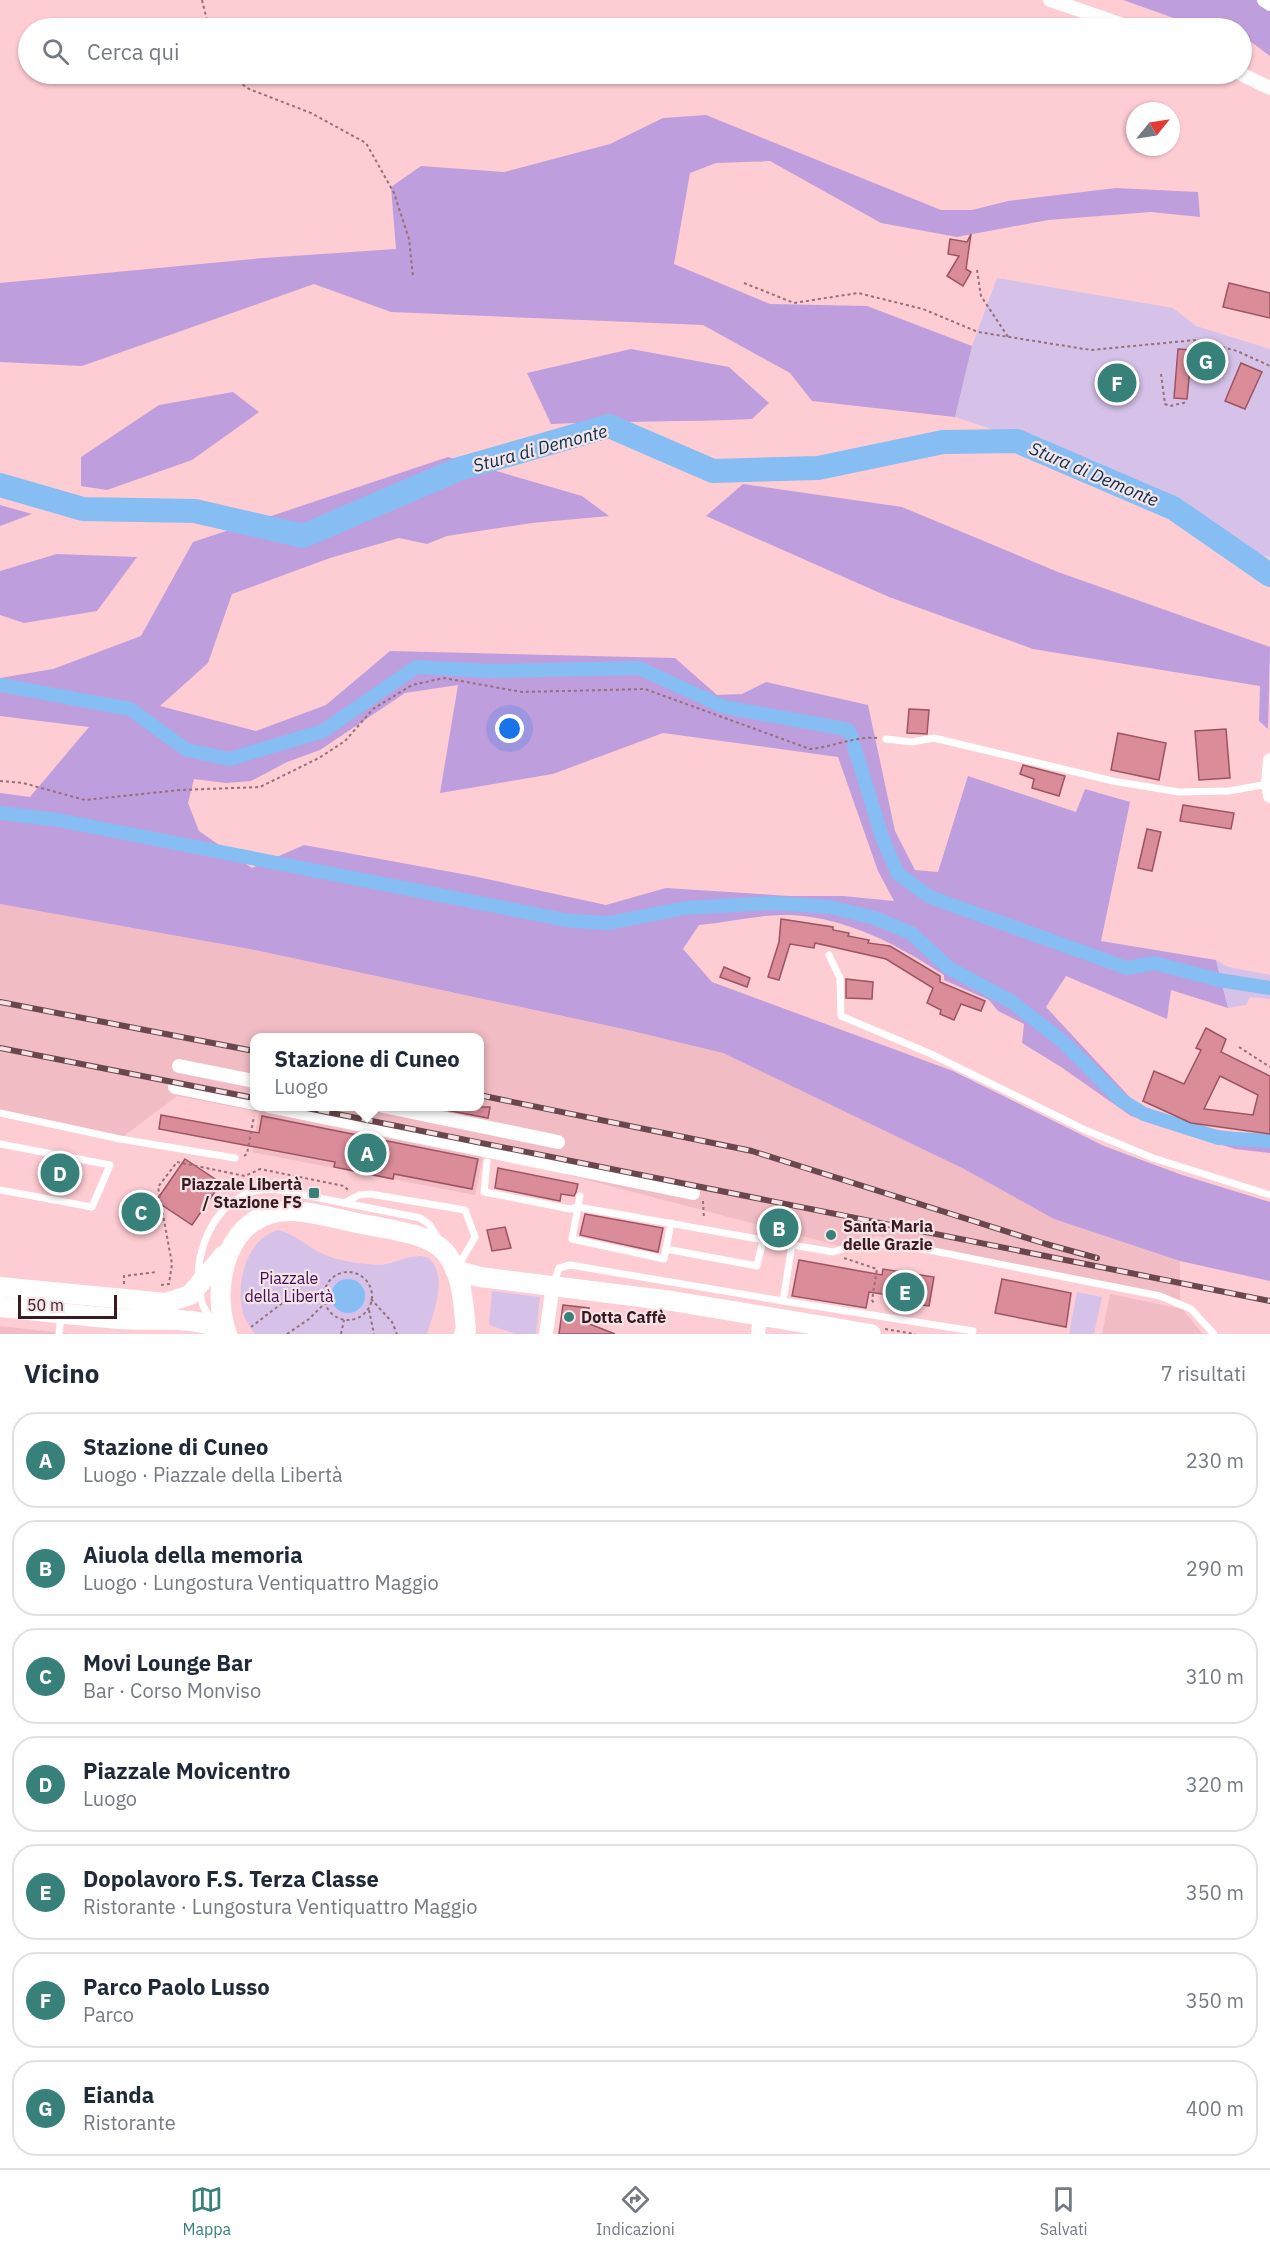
<!DOCTYPE html>
<html lang="it">
<head>
<meta charset="utf-8">
<style>
  :root { --surface:#fff; --page:#f2f2f3; --text:#1f2937; --muted:#747a83; --line:#e0e1e3; --accent:#38807a }
  body { margin:0; font-family:"IBM Plex Sans",sans-serif; background:var(--page); color:var(--text) }
  .compass { position:absolute; left:1126px; top:102px; width:54px; height:54px; border-radius:50%; background:var(--surface); box-shadow:0 2px 4px #0004; rotate:60deg }
  .scale { position:absolute; left:18px; bottom:15px; width:99px; box-sizing:border-box; padding-left:6px; border:3px solid #391a20; border-top:0; font-size:16px; line-height:21px; white-space:nowrap; color:#391a20; -webkit-text-stroke:4px #f5e3e5; paint-order:stroke }
  .you { position:absolute; left:510px; top:729px; width:21px; height:21px; margin:-15px; border:4px solid #fff; border-radius:50%; background:#1a73e8; box-shadow:0 0 0 9px #1a73e833 }
  .badge { display:grid; place-items:center; width:39px; height:39px; border-radius:50%; background:var(--accent); color:#fff; font-size:20px; font-weight:700 }
  .pin { position:absolute; translate:-50% -50%; border:3px solid #fff; box-shadow:0 2px 6px #0006 }
  .popup { position:absolute; left:250px; top:1033px; width:234px; height:78px; box-sizing:border-box; display:grid; place-content:center; border-radius:12px; background:var(--surface); filter:drop-shadow(0 2px 4px #0005); font-size:20px; white-space:nowrap; color:var(--muted) }
  .popup b { font-size:22px; color:var(--text) }
  .popup::after { content:''; position:absolute; left:50%; top:100%; margin-left:-12px; border:12px solid transparent; border-top-color:var(--surface) }
  .list { margin:0; padding:0; list-style:none }
  h2 { display:flex; justify-content:space-between; align-items:center; height:78px; margin:0; padding:0 24px; font-size:26px }
  h2 small { font-size:20px; font-weight:400; color:var(--muted) }
  .list li { display:grid; grid-template-columns:39px 1fr auto; gap:18px; align-items:center; box-sizing:border-box; height:96px; margin:0 12px 12px; padding:0 12px; border:2px solid var(--line); border-radius:24px }
  .list b { display:block; font-size:22px; white-space:nowrap }
  .list p { margin:0; font-size:20px; white-space:nowrap; color:var(--muted) }
  .list em { font-size:20px; font-style:normal; color:var(--muted) }
  .icon { flex:none; width:33px; height:33px; fill:none; stroke:currentColor; stroke-width:2; stroke-linecap:round; stroke-linejoin:round }
  .map { position:relative; flex:none; width:1270px; height:1334px; overflow:hidden }
  .search { position:absolute; background:var(--surface); box-shadow:0 2px 4px #0004; left:18px; right:18px; top:18px; height:66px; display:flex; align-items:center; gap:15px; box-sizing:border-box; padding:0 21px; border-radius:33px; color:var(--muted); font-size:22px }
  .sheet { height:834px; background:var(--surface) }
  nav { display:flex; justify-content:space-around; align-items:center; box-sizing:border-box; height:84px; border-top:2px solid var(--line); background:var(--surface); font-size:16px; color:var(--muted) }
  nav a { display:grid; justify-items:center; gap:3px }
  nav .on { color:var(--accent) }
  .map>svg:first-child { display:block }
</style>
</head>
<body>
<div class="map">
<svg width="1270" height="1334" viewBox="0 0 1270 1334">
  <rect width="100%" height="100%" fill="#feccd3"/>
  <!-- built -->
  <g fill="#f2bcc4" fill-rule="evenodd">
    <path d="M0 904 255 950 628 1030 723 1053 964 1169 1054 1219 1180 1261V1300L877 1236 840 1246 557 1172 483 1157 475 1195 252 1152 259 1112 177 1096 120 1139 0 1113ZM254 1038H479V1106H254Z"/>
    <path d="M1110 1294 1182 1309 1203 1334H1102Z"/>
    <path d="M0 1326 72 1334H0Z"/>
  </g>
  <!-- green -->
  <g fill="#d6c2e9">
    <path d="M997 278 1173 308 1196 326 1270 349V557L1256 554 1118 471 955 417 972 346Z"/>
    <path d="M1216 960 1228 967 1270 975V999L1250 997 1246 1005 1228 1008Z"/>
    <path d="M279 1230C297 1235 307 1247 323 1254 337 1261 362 1264 378 1265 394 1266 422 1245 434 1264 445 1283 434 1312 428 1331L427 1334H255C251 1328 245 1320 243 1313 235 1283 247 1237 279 1230Z"/>
    <path d="M492 1291 540 1297 536 1334H516L489 1325Z"/>
    <path d="M1077 1292 1102 1297 1094 1334H1069Z"/>
  </g>
  <!-- forest -->
  <g fill="#bf9edd" fill-rule="evenodd">
    <path d="M1123 0H1270V56L1242 35V28H1202Z"/>
    <path d="M706 115 941 210H972L1008 201 1116 188 1198 192 1200 217 1151 212 1048 220 957 237 881 223 770 161 716 163 690 173 674 264 770 304 867 306 972 346 955 417 812 401 790 373 703 325 391 312 314 284 82 366 0 362V283L263 258 396 249 391 187 421 166 504 172 610 144 663 118Z"/>
    <path d="M631 349 729 367 769 403 752 419C685 422 618 421 551 424L527 373Z"/>
    <path d="M233 392 259 412 192 460 107 490 81 486V457L159 405Z"/>
    <path d="M448 457 582 496 609 516 532 523 447 536 427 544 399 538 330 558 232 594 208 663 160 706 256 731 326 705 390 651 675 658 717 695 742 694 766 682 868 705 895 831 915 870 938 872 968 776 1076 812 1085 789 1130 802 1101 941 1216 960 1228 1008 1171 990 1167 1019 1066 976 1046 1007 1138 1106 1188 1126 1270 1137V1153L1235 1149 1131 1116 1061 1067 1022 1043 1024 1024 998 1011 989 1000 944 980V975C898 945 848 918 791 915 762 914 729 922 699 925L683 949 712 982 953 1071 1104 1146 1182 1175 1270 1202V1281L1180 1261 1054 1219 964 1169 723 1053 628 1030 255 950 0 904V793L30 797 89 727 0 716V678L53 669 141 636 193 542ZM458 685 440 793 553 774 663 733 838 757 878 871 894 901 843 896H789L666 888 606 905 473 876 304 845 252 868 199 831 188 803 194 779 226 783 251 781 287 762 320 750 405 693Z"/>
    <path d="M743 484 902 507 1058 572 1270 647 1268 729 1259 721 1260 686 1033 649 889 597 706 516Z"/>
    <path d="M0 505 32 514 0 526Z"/>
    <path d="M57 554 137 557 97 611 24 623 0 615V571Z"/>
  </g>
  <!-- water -->
  <circle fill="#86bdf2" cx="348" cy="1296" r="17"/>
  <g fill="none" stroke-linecap="round" stroke-linejoin="round">
    <!-- canal -->
    <g stroke="#86bdf2" stroke-width="14">
      <path d="M0 685 130 709 187 750 230 759 323 731 416 667 490 671 639 668 724 707 840 728 848 730 852 737"/>
      <path d="M854 746 882 837 898 874 930 897 1127 968 1154 963 1219 980 1270 988"/>
      <path d="M0 813 58 820 571 921 609 923 685 908 773 903 830 907 875 918 911 933 949 968 1012 1002 1062 1041 1121 1100 1144 1114 1219 1138 1270 1141"/>
    </g>
    <!-- river -->
    <path stroke="#86bdf2" stroke-width="24" d="M0 485 83 509 195 511 303 536 459 469 609 426 713 471 818 468 943 442 1017 441 1173 508 1270 575"/>
  </g>
  <!-- building -->
  <g fill="#da8c99" stroke="#9c5462" stroke-width="1.5" fill-rule="evenodd">
    <path d="M971 234 966 269 971 272 963 286 947 276 959 256 948 254 950 239 967 242Z"/>
    <path d="M1229 283 1270 293V318L1223 307Z"/>
    <path d="M1178 349 1219 352 1218 371 1190 368 1187 399 1174 398Z"/>
    <path d="M1241 363 1262 372 1245 409 1225 401Z"/>
    <path d="M909 709 929 710 927 734 907 733Z"/>
    <path d="M1226 729 1230 778 1199 780 1195 731Z"/>
    <path d="M1118 733 1166 743 1159 780 1111 770Z"/>
    <path d="M1023 765 1065 776 1059 796 1032 788 1034 779 1020 774Z"/>
    <path d="M1183 805 1234 813 1231 829 1180 821Z"/>
    <path d="M1147 829 1161 832 1152 871 1138 868Z"/>
    <path d="M781 919 833 927V930L849 933 848 936 869 940 868 943 890 946 940 976V982L985 1001 981 1011 961 1004 954 1020 940 1014 941 1010 927 1003 933 988 886 959 815 943 814 948 790 944 779 980 768 977 779 942Z"/>
    <path d="M724 967 750 978 747 987 720 977Z"/>
    <path d="M846 979 873 982 872 999 846 998Z"/>
    <path d="M1206 1028 1226 1039 1221 1052 1270 1076V1134L1191 1123 1143 1101 1154 1071 1184 1084 1201 1050 1196 1048ZM1220 1076 1258 1095 1253 1115 1204 1109Z"/>
    <path d="M430 1107H490L488 1118Z"/>
    <path d="M161 1115 259 1133 262 1116 478 1159 472 1189 394 1174 393 1179 334 1167 335 1162 159 1129Z"/>
    <path d="M185 1159 221 1183 192 1225 156 1201Z"/>
    <path d="M498 1168 578 1184 576 1192 574 1196 561 1194 560 1201 495 1188Z"/>
    <path d="M585 1214 663 1228 658 1252 580 1235Z"/>
    <path d="M505 1227 511 1248 492 1251 487 1230Z"/>
    <path d="M799 1260 882 1275 883 1269 934 1277 929 1306 895 1301 896 1296 869 1292 866 1308 792 1296Z"/>
    <path d="M1002 1279 1071 1293 1066 1327 995 1313Z"/>
    <path d="M563 1305 589 1308 587 1323 615 1334H559Z"/>
  </g>
  <g fill="none" stroke-linecap="round" stroke-linejoin="round">
    <!-- path -->
    <g stroke="#976f76" stroke-width="2" stroke-dasharray="3 3" stroke-linecap="butt">
      <path d="M202 0 209 28"/>
      <path d="M228 74 249 89 311 113 366 143 394 193 409 239 413 277"/>
      <path d="M977 270 981 296 1008 337"/>
      <path d="M744 283 794 303 858 293 923 309 978 332 1091 350 1196 340 1237 351 1270 366"/>
      <path d="M1161 374 1165 404 1170 406 1187 402"/>
      <path d="M0 781 23 783 85 800 180 790 260 787 319 758 345 741 373 709 412 685 444 678 522 692 645 689 810 749C833 747 855 736 877 738"/>
      <path d="M1239 1047 1270 1067"/>
      <path d="M244 1156 247 1154 254 1116"/>
      <path d="M703 1201 704 1219"/>
      <path d="M844 1258 877 1269 872 1300 875 1305"/>
      <circle cx="348" cy="1296" r="24"/>
      <path d="M124 1284V1276L157 1272"/>
      <path d="M161 1285 169 1284 172 1264 158 1187 177 1162 245 1176 260 1169 344 1186 348 1190"/>
      <path d="M371 1299 392 1322 397 1334"/>
      <path d="M369 1310 374 1334"/>
      <path d="M251 1327 281 1304 325 1294"/>
      <path d="M885 1329 915 1334"/>
      <path d="M287 1334 309 1319 324 1304"/>
      <path d="M341 1334 344 1320"/>
    </g>
    <!-- lane -->
    <g stroke="#fff" stroke-width="7">
      <path d="M886 739 912 742 934 738 1113 781 1179 792 1229 791 1268 784"/>
      <path d="M829 955 840 978 841 1016 931 1054 1083 1129 1153 1158 1270 1195"/>
      <path d="M0 1113 120 1139 235 1158"/>
      <path d="M0 1144 110 1165 92 1207 0 1190"/>
      <path d="M487 1162 484 1192 570 1209 578 1207 792 1245 783 1301 570 1265 559 1268 553 1285"/>
      <path d="M580 1196 572 1239 664 1259 666 1249"/>
      <path d="M344 1203 359 1195 370 1194 465 1210 475 1237 457 1268"/>
      <path d="M671 1223 666 1249 757 1266 763 1240"/>
      <path d="M792 1245 833 1252 857 1244 873 1243 929 1250 1160 1296 1191 1309 1214 1334"/>
      <path d="M198 1279C198 1234 228 1183 279 1190L420 1218 429 1224 440 1241"/>
      <path d="M199 1290 203 1306 212 1321"/>
      <path d="M783 1301 973 1331"/>
      <path d="M59 1334 61 1316"/>
    </g>
    <!-- street -->
    <g stroke="#fff" stroke-width="14">
      <path d="M1050 0 1132 28"/>
      <path d="M1264 0 1270 4"/>
      <path d="M1241 74 1270 88"/>
      <path d="M1270 760 1268 784 1270 796"/>
      <path d="M179 1066 254 1081"/>
      <path d="M175 1087 254 1103"/>
      <path d="M269 1106 693 1193"/>
      <path d="M383 1106 558 1142"/>
      <path d="M546 1334 553 1285"/>
      <path d="M758 1334 760 1314"/>
    </g>
    <!-- secondary -->
    <g stroke="#fff" stroke-width="20">
      <path d="M455 1270 480 1277 672 1301 871 1334"/>
      <path d="M0 1287 166 1303 190 1295 224 1255"/>
      <path d="M0 1307C40 1311 81 1316 121 1319 155 1322 196 1314 226 1332"/>
      <path d="M227 1334C209 1284 228 1209 292 1211 316 1212 344 1221 368 1225 391 1230 428 1233 445 1252 463 1273 463 1303 466 1330L464 1334"/>
    </g>
    <!-- rail casing -->
    <g stroke="#6a464d" stroke-width="6">
      <g id="rail">
        <path d="M0 1002 254 1051"/>
        <path d="M0 1048 254 1098"/>
        <path d="M479 1095 752 1151 1046 1244 1097 1258"/>
        <path d="M297 1106 1270 1301"/>
      </g>
    </g>
    <!-- rail -->
    <use href="#rail" stroke="#f5e3e5" stroke-width="4" stroke-dasharray="11" stroke-linecap="butt"/>
  </g>
  <!-- markers -->
  <g fill="#38807a" stroke="#f5e3e5" stroke-width="2">
    <rect x="308" y="1187" width="12" height="12" rx="3"/>
    <circle cx="831" cy="1235" r="6"/>
    <circle cx="569" cy="1317" r="6"/>
  </g>
  <g text-anchor="middle" dominant-baseline="central" stroke-width="4.5" stroke-linejoin="round" paint-order="stroke">
    <!-- poi labels -->
    <g font-size="16" font-weight="bold" fill="#391a20" stroke="#f5e3e5" text-anchor="start">
      <text x="302" y="1184" text-anchor="end">Piazzale Libertà<tspan x="302" dy="18">/ Stazione FS</tspan></text>
      <text x="843" y="1226">Santa Maria<tspan x="843" dy="18">delle Grazie</tspan></text>
      <text x="581" y="1317">Dotta Caffè</text>
    </g>
    <!-- park labels -->
    <g font-size="16" fill="#3d0e59" stroke="#f5e3e5">
      <text x="289" y="1278">Piazzale<tspan x="289" dy="18">della Libertà</tspan></text>
    </g>
    <!-- water labels -->
    <g font-size="18" font-style="italic" fill="#042e50" stroke="#f5e3e5">
      <text transform="translate(540 448) rotate(-15)">Stura di Demonte</text>
      <text transform="translate(1094 474) rotate(23)">Stura di Demonte</text>
    </g>
  </g>
</svg>
<svg class="compass" viewBox="-18 -18 36 36"><path d="M0-13l5 13h-10z" fill="#e53935"/><path d="M0 13l5-13h-10z" fill="#747a83"/></svg>
<div class="scale">50 m</div>
<div class="you"></div>
<div class="pin badge" style="left:367px;top:1153px">A</div>
<div class="popup"><b>Stazione di Cuneo</b>Luogo</div>
<div class="pin badge" style="left:779px;top:1228px">B</div>
<div class="pin badge" style="left:141px;top:1212px">C</div>
<div class="pin badge" style="left:60px;top:1173px">D</div>
<div class="pin badge" style="left:905px;top:1292px">E</div>
<div class="pin badge" style="left:1117px;top:383px">F</div>
<div class="pin badge" style="left:1206px;top:361px">G</div>
<div class="search"><svg class="icon" aria-label="search" viewBox="0 0 24 24"><circle cx="10" cy="10" r="6"/><path d="M15 15l6 6"/></svg>Cerca qui</div>
</div>
<section class="sheet">
<h2>Vicino<small>7 risultati</small></h2>
<ul class="list">
<li><span class="badge">A</span><div><b>Stazione di Cuneo</b><p>Luogo · Piazzale della Libertà</p></div><em>230 m</em></li>
<li><span class="badge">B</span><div><b>Aiuola della memoria</b><p>Luogo · Lungostura Ventiquattro Maggio</p></div><em>290 m</em></li>
<li><span class="badge">C</span><div><b>Movi Lounge Bar</b><p>Bar · Corso Monviso</p></div><em>310 m</em></li>
<li><span class="badge">D</span><div><b>Piazzale Movicentro</b><p>Luogo</p></div><em>320 m</em></li>
<li><span class="badge">E</span><div><b>Dopolavoro F.S. Terza Classe</b><p>Ristorante · Lungostura Ventiquattro Maggio</p></div><em>350 m</em></li>
<li><span class="badge">F</span><div><b>Parco Paolo Lusso</b><p>Parco</p></div><em>350 m</em></li>
<li><span class="badge">G</span><div><b>Eianda</b><p>Ristorante</p></div><em>400 m</em></li>
</ul>
</section>
<nav>
<a class="on"><svg class="icon" aria-label="map" viewBox="0 0 24 24"><path d="M3 6l6-2 6 2 6-2v14l-6 2-6-2-6 2zM9 4v14M15 6v14"/></svg>Mappa</a>
<a><svg class="icon" aria-label="directions" viewBox="0 0 24 24"><path d="M12 3l9 9-9 9-9-9zM9 14v-3h6M13 9l2 2-2 2"/></svg>Indicazioni</a>
<a><svg class="icon" aria-label="saved" viewBox="0 0 24 24"><path d="M7 4h10v16l-5-4-5 4z"/></svg>Salvati</a>
</nav>
</body>
</html>
